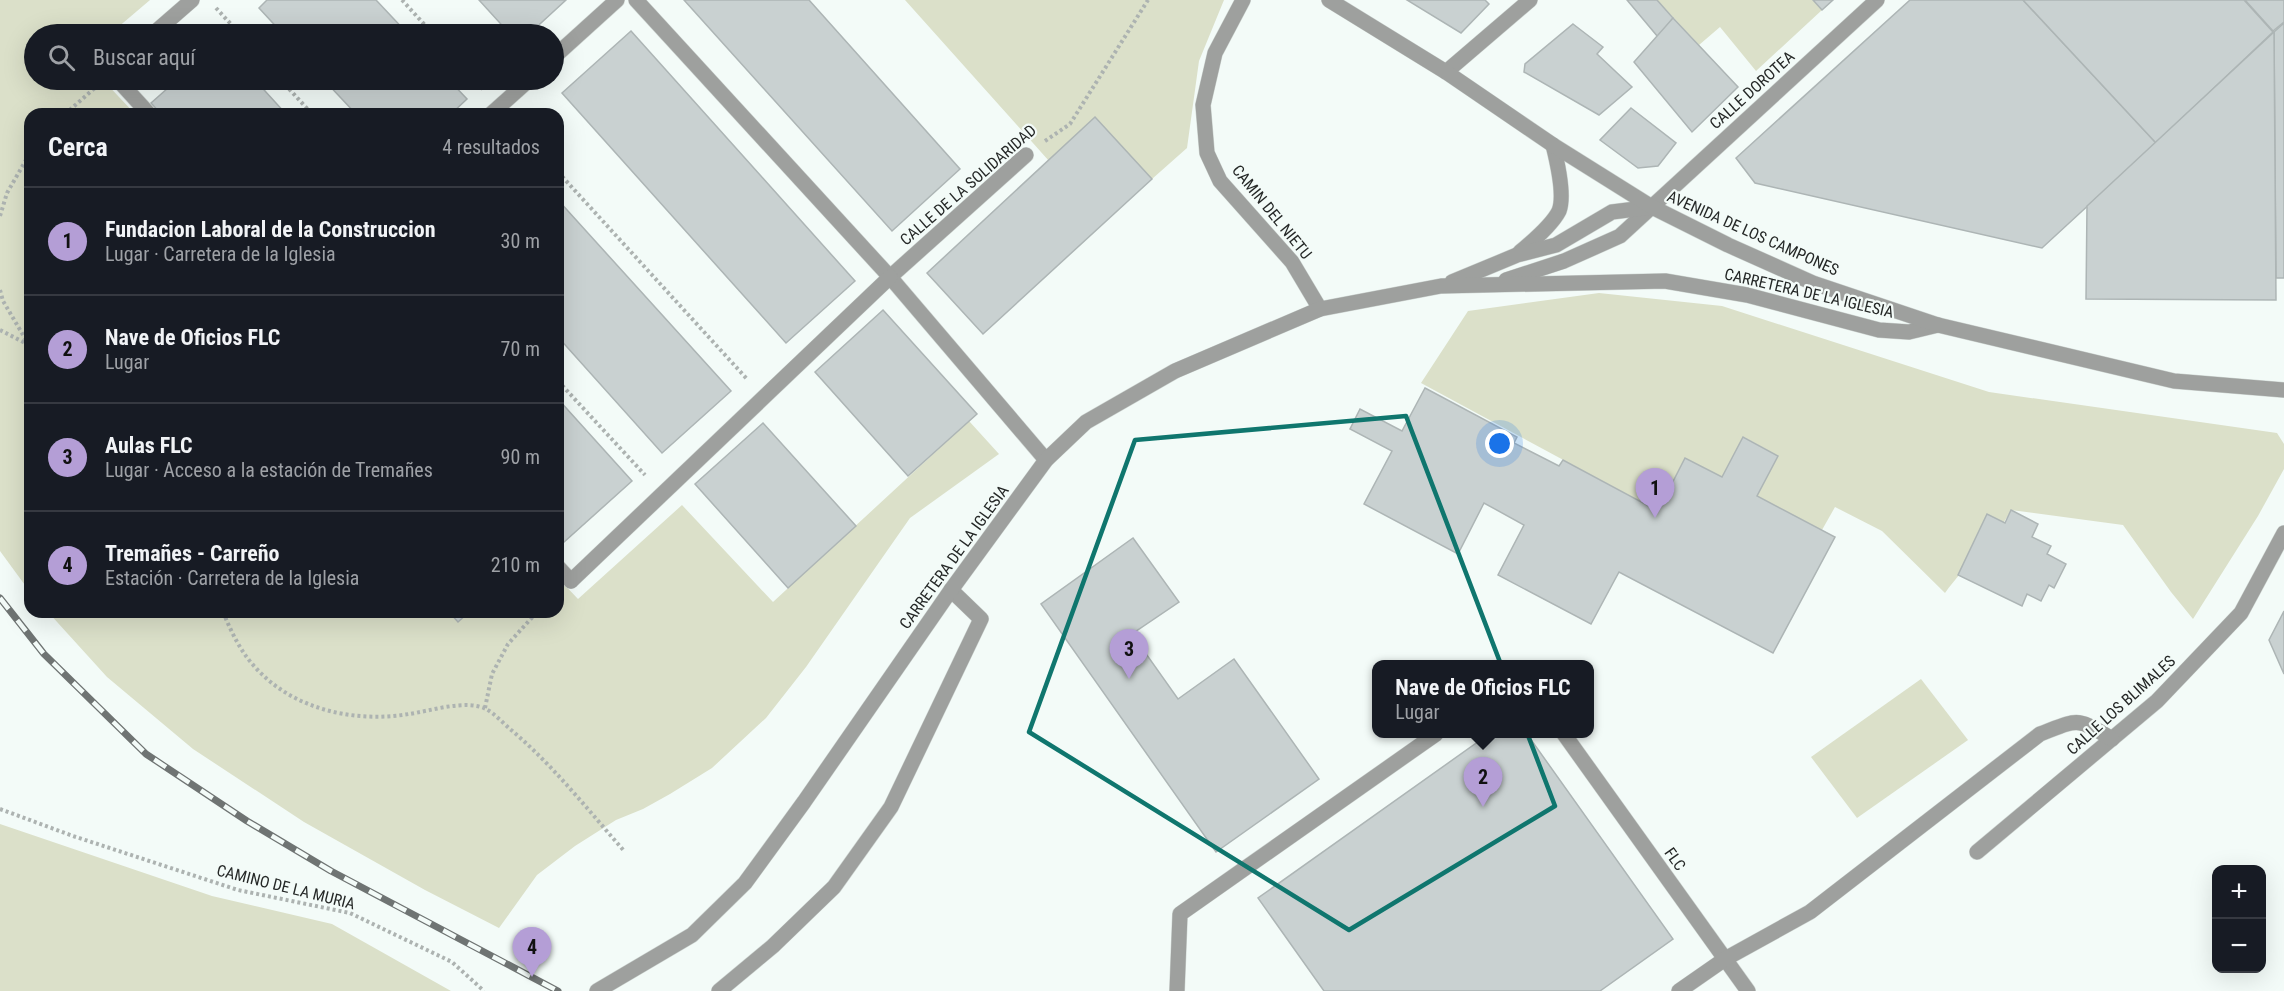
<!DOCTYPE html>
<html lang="es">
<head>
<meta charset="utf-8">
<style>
  :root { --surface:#171b24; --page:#20242c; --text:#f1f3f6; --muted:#9ea1a6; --line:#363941; --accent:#b49ed6 }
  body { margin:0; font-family:"Roboto Condensed",sans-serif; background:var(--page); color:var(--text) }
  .controls { position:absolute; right:18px; bottom:18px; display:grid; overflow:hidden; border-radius:12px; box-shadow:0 6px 24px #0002 }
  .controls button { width:54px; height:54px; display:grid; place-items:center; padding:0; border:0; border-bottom:2px solid var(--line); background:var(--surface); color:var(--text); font:30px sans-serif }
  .you { position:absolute; left:1500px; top:444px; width:21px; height:21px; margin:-15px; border:4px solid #fff; border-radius:50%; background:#1a73e8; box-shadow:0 0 0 9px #1a73e833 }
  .badge { display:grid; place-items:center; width:39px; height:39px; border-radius:50%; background:var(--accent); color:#111; font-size:20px; font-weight:700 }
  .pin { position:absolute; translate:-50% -50px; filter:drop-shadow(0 2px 3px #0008) }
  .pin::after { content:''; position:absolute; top:32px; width:21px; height:18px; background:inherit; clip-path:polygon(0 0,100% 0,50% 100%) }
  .popup { position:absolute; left:1372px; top:660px; width:222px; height:78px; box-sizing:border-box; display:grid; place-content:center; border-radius:12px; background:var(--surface); filter:drop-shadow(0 2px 4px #0005); font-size:20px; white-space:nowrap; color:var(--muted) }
  .popup b { font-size:22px; color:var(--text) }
  .popup::after { content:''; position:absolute; left:50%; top:100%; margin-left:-12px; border:12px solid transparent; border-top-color:var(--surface) }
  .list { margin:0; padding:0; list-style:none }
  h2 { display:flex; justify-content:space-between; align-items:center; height:78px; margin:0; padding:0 24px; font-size:26px }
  h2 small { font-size:20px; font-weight:400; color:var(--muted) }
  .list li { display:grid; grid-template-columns:39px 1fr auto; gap:18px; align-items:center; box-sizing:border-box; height:108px; padding:0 24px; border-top:2px solid var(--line) }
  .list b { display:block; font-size:22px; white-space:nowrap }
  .list p { margin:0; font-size:20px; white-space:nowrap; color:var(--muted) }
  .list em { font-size:20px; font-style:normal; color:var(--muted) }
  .icon { flex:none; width:33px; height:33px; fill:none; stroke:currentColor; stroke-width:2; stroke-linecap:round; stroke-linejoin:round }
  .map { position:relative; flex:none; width:2284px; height:991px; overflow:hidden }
  .search { position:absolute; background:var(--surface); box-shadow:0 6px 24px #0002; left:24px; top:24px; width:540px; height:66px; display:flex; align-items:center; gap:15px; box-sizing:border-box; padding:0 21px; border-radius:33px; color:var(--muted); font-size:22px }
  .panel { position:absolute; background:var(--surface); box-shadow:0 6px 24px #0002; left:24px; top:108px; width:540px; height:510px; border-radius:18px }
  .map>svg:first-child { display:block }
</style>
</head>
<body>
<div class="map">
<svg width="2284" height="991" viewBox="0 0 2284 991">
  <rect width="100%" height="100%" fill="#f3fbf8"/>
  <!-- green -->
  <g fill="#dbe0c9">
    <path d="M0 0H150L110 34H34V80H103L135 114H30V592L0 551Z"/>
    <path d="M905 0H1224L1199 61 1187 148 1152 179 1049 161Z"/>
    <path d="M1657 0H1813L1822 10 1756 71 1720 27 1699 45Z"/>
    <path d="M1599 293 1722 306 1989 392 2277 433 2284 444V469L2258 516 2193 619 2171 592 2123 525 2011 510C1995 541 1965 565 1945 593L1882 531 1835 507 1822 530 1757 496 1778 456 1744 437 1722 477 1685 458 1658 511 1421 383 1468 311Z"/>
    <path d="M969 421 999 454 910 518 806 667 766 718 712 768 670 794 643 809 616 820 575 846 537 875 499 928 425 890 304 822 193 749 107 677 48 612H558V578L578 599 682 505 773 602Z"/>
    <path d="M1921 679 1968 740 1857 818 1811 757Z"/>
    <path d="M0 824 212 896 332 924 451 991H0Z"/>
  </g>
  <!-- building -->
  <g fill="#c9d1d1" stroke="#adb5b5" stroke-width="1.5">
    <path d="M267 0H376L408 34H283L259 8Z"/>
    <path d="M479 0H566L529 34H510Z"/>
    <path d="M684 0H809L960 169 892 231Z"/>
    <path d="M1407 0H1485L1489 4 1461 33Z"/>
    <path d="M1627 0H1657L1673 18 1658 37Z"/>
    <path d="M1813 0H1833L1822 10Z"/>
    <path d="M1910 0H2023L2156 143 2042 248 1755 183 1736 158Z"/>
    <path d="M2023 0H2244L2273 32 2156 143Z"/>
    <path d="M2245 0H2284V22L2273 31Z"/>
    <path d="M1673 18 1738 87 1692 132 1634 62Z"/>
    <path d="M2284 23V278H2276L2274 32Z"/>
    <path d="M1573 24 1603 47 1597 54 1632 87 1599 115 1524 72 1525 64Z"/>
    <path d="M631 31 855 281 786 343 562 93Z"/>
    <path d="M2274 32 2276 300 2086 299 2087 206Z"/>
    <path d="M177 80H255L286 114H161L151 103Z"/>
    <path d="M324 80H449L467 99 451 114H356Z"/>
    <path d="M1631 108 1676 143 1658 166 1638 168 1600 140Z"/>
    <path d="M1095 117 1152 179 983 334 927 273Z"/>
    <path d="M558 200 731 391 662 453 558 337Z"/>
    <path d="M883 310 977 414 908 476 815 372Z"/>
    <path d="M1425 388 1517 437 1514 443 1559 466 1563 460 1658 511 1685 458 1722 477 1743 437 1778 456 1757 496 1835 537 1773 653 1619 572 1591 624 1498 575 1524 525 1484 503 1458 554 1364 504 1392 451 1350 429 1360 409 1402 431Z"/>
    <path d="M558 399 632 481 563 543 558 537Z"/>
    <path d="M763 423 856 526 788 588 695 484Z"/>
    <path d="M2011 510 2038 524 2032 537 2051 546 2047 554 2066 564 2054 588 2049 585 2041 601 2027 594 2022 606 1958 575 1987 514 2005 523Z"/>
    <path d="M1133 538 1179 602 1132 634 1178 699 1234 659 1319 779 1216 852 1041 604Z"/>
    <path d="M2284 611V674L2269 640Z"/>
    <path d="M449 612H469L458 622Z"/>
    <path d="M1489 734H1527L1673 939 1600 991H1324L1258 898Z"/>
  </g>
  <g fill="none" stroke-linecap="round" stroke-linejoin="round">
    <!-- service casing -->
    <g stroke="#ced5d2" stroke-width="16">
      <g id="service">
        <path d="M1564 734 1748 991"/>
        <path d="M1977 852 2157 701 2241 613 2284 533"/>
        <path d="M1177 991 1180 914 1436 734"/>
        <path d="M1679 991 1725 959 1810 912 2040 734C2079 719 2076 717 2112 739"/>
      </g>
    </g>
    <!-- pedestrian casing -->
    <g stroke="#ced5d2" stroke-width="16">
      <g id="pedestrian">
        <path d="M554 57 617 0"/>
        <path d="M118 80 149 114"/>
        <path d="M491 114 529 80"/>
        <path d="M890 277 1026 155"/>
        <path d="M558 567 571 581"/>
        <path d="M719 991 773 946 834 887 891 807 981 619 951 590"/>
      </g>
    </g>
    <!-- minor casing -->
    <g stroke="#ced5d2" stroke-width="16">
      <g id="minor">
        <path d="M636 0 890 277 1046 460"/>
        <path d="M1243 0 1215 53 1203 105 1207 153 1220 181 1292 262 1320 309"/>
        <path d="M153 34 192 0"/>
        <path d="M1446 72 1530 0"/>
        <path d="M1520 252C1532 242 1552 225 1559 211 1565 196 1557 161 1553 145"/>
        <path d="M1506 280 1564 261 1620 236 1877 0"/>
        <path d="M1452 282 1517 255 1556 245 1612 212 1652 207"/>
        <path d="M571 581 890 277"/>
        <path d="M597 991 692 935 745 883 804 802 951 590 1046 460 1086 422 1175 371 1320 309 1441 286 1665 281 1747 295 1879 330 1909 332 1938 325"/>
      </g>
    </g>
    <!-- tertiary casing -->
    <g stroke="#ced5d2" stroke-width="16">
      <path id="tertiary" d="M1329 0 1446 72 1553 145 1652 207 1728 245 1813 283 1938 325 2174 381 2284 390"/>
    </g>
    <!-- path -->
    <g stroke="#adb3b1" stroke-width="4" stroke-dasharray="3 3" stroke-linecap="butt">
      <path d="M402 0 433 34"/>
      <path d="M216 8 240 34"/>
      <path d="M281 80 312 114"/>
      <path d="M474 80 483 89"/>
      <path d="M65 114 96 87"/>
      <path d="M1045 141 1070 124 1148 0"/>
      <path d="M558 172 747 379"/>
      <path d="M0 216 7 193 30 153"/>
      <path d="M0 290 3 301 29 345"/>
      <path d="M0 330 29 345"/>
      <path d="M558 381 645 475"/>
      <path d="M223 612C231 631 240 651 255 667 293 710 355 723 409 714 430 711 466 699 486 709 494 713 503 723 510 729 553 765 588 810 625 852"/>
      <path d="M485 708 492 674 508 644 537 612"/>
      <path d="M0 809 73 836 238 890 350 913 452 962 484 991"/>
    </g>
    <!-- service -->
    <use href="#service" stroke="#9ea09e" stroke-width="15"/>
    <!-- pedestrian -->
    <use href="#pedestrian" stroke="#9ea09e" stroke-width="15"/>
    <!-- minor -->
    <use href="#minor" stroke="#9ea09e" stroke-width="15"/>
    <!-- tertiary -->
    <use href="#tertiary" stroke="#9ea09e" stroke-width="15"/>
    <!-- rail casing -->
    <g stroke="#6f7473" stroke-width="7">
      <path id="rail" d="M0 598 44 654 146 754 247 821 331 871 558 991"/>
    </g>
    <!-- rail -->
    <use href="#rail" stroke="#f3fbf8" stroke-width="4.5" stroke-dasharray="14" stroke-linecap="butt"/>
  </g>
  <!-- marked area -->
  <path fill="none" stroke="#0f766e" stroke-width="4.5" stroke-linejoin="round" d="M1406 416 1555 806 1349 930 1029 732 1135 440Z"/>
  <g text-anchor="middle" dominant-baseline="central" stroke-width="4.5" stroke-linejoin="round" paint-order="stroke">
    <!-- street labels -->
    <g font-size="16" fill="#252827" stroke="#f3fbf8">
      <text transform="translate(1752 90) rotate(-42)">CALLE DOROTEA</text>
      <text transform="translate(968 185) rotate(-41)">CALLE DE LA SOLIDARIDAD</text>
      <text transform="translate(1272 212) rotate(51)">CAMIN DEL NIETU</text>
      <text transform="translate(1753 233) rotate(24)">AVENIDA DE LOS CAMPONES</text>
      <text transform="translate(1809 293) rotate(13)">CARRETERA DE LA IGLESIA</text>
      <text transform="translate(954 557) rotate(-54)">CARRETERA DE LA IGLESIA</text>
      <text transform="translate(2121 705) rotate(-42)">CALLE LOS BLIMALES</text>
      <text transform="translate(1675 859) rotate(55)">FLC</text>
      <text transform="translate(286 887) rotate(14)">CAMINO DE LA MURIA</text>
    </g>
  </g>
</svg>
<div class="controls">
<button>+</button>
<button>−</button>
</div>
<div class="you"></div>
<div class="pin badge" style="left:1655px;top:518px">1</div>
<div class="pin badge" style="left:1483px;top:807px">2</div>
<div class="popup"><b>Nave de Oficios FLC</b>Lugar</div>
<div class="pin badge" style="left:1129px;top:679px">3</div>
<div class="pin badge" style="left:532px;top:977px">4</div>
<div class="search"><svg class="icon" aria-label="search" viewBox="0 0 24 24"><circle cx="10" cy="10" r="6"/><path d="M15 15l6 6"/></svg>Buscar aquí</div>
<section class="panel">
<h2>Cerca<small>4 resultados</small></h2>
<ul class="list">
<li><span class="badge">1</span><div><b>Fundacion Laboral de la Construccion</b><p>Lugar · Carretera de la Iglesia</p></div><em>30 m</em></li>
<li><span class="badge">2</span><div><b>Nave de Oficios FLC</b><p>Lugar</p></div><em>70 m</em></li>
<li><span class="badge">3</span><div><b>Aulas FLC</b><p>Lugar · Acceso a la estación de Tremañes</p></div><em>90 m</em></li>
<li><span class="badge">4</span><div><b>Tremañes - Carreño</b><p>Estación · Carretera de la Iglesia</p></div><em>210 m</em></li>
</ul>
</section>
</div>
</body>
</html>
